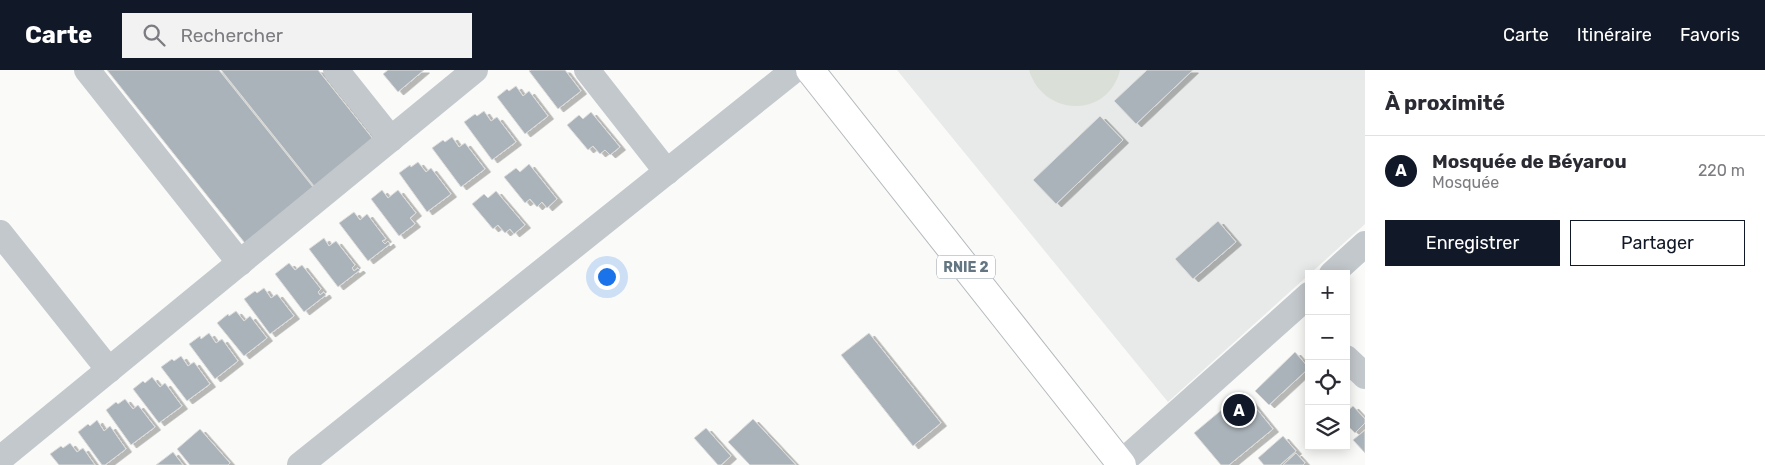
<!DOCTYPE html>
<html lang="fr">
<head>
<meta charset="utf-8">
<style>
  :root { --surface:#fff; --page:#f2f2f3; --text:#2b2b33; --muted:#7c7c81; --line:#e1e1e2; --accent:#111827 }
  body { margin:0; font-family:Rubik,sans-serif; background:var(--page); color:var(--text) }
  .controls { position:absolute; right:15px; bottom:15px; display:grid; overflow:hidden; border-radius:0px; box-shadow:0 2px 12px #0003 }
  .controls button { width:45px; height:45px; display:grid; place-items:center; padding:0; border:0; border-bottom:1px solid var(--line); background:var(--surface); color:var(--text); font:25px sans-serif }
  .you { position:absolute; left:606px; top:206px; width:18px; height:18px; margin:-12px; border:4px solid #fff; border-radius:50%; background:#1a73e8; box-shadow:0 0 0 8px #1a73e833 }
  .badge { display:grid; place-items:center; width:32px; height:32px; border-radius:50%; background:var(--accent); color:#fff; font-size:16px; font-weight:700 }
  .pin { position:absolute; translate:-50% -50%; border:2px solid #fff; box-shadow:0 1px 5px #0006 }
  .list { margin:0; padding:0; list-style:none }
  h2 { display:flex; justify-content:space-between; align-items:center; height:65px; margin:0; padding:0 20px; font-size:21px }
  h2 small { font-size:16px; font-weight:400; color:var(--muted) }
  .list li { display:grid; grid-template-columns:32px 1fr auto; gap:15px; align-items:center; box-sizing:border-box; height:70px; padding:0 20px; border-top:1px solid var(--line) }
  .list b { display:block; font-size:19px; white-space:nowrap }
  .list p { margin:0; font-size:16px; white-space:nowrap; color:var(--muted) }
  .list em { font-size:16px; font-style:normal; color:var(--muted) }
  .actions { display:flex; gap:10px; padding:15px 20px }
  .actions a { flex:1; padding:11px 0; border:1px solid var(--accent); border-radius:0px; text-align:center; font-size:18px; color:var(--accent) }
  .actions .main { background:var(--accent); color:#fff }
  .icon { flex:none; width:28px; height:28px; fill:none; stroke:currentColor; stroke-width:2; stroke-linecap:round; stroke-linejoin:round }
  .map { position:relative; flex:none; width:1365px; height:395px; overflow:hidden }
  header { display:flex; align-items:center; gap:30px; box-sizing:border-box; height:70px; padding:0 25px; background:var(--accent); color:#fff }
  header strong { font-size:24px }
  nav { display:flex; gap:28px; margin-inline-start:auto; font-size:18px }
  .search { width:350px; height:45px; background:var(--page); display:flex; align-items:center; gap:12px; box-sizing:border-box; padding:0 18px; border-radius:0px; color:var(--muted); font-size:19px }
  main { display:flex }
  aside { flex:1; background:var(--surface) }
  .map>svg:first-child { display:block }
</style>
</head>
<body>
<header>
<strong>Carte</strong>
<div class="search"><svg class="icon" aria-label="search" viewBox="0 0 24 24"><circle cx="10" cy="10" r="6"/><path d="M15 15l6 6"/></svg>Rechercher</div>
<nav><a>Carte</a><a>Itinéraire</a><a>Favoris</a></nav>
</header>
<main>
<div class="map">
<svg width="1365" height="395" viewBox="0 0 1365 395">
  <defs>
    <filter id="shadow"><feDropShadow dx="5.5" dy="3" stdDeviation="0" flood-color="#0004"/></filter>
  </defs>
  <rect width="100%" height="100%" fill="#fafaf8"/>
  <!-- built -->
  <path fill="#e8e9e9" d="M897 0H1365V154L1168 332Z"/>
  <!-- green -->
  <path fill="#dadfd7" d="M1029 0H1120C1108 49 1043 47 1029 0Z"/>
  <!-- building -->
  <g fill="#aab3b9" stroke="#dcdcda" filter="url(#shadow)">
    <path d="M107 0H219L321 127 252 182Z"/>
    <path d="M221 0H318L381 79 322 126Z"/>
    <path d="M388 0H424L398 22 383 4Z"/>
    <path d="M531 0H565L581 21 558 39 529 1Z"/>
    <path d="M1147 0H1193L1136 54 1114 31Z"/>
    <path d="M516 16 523 26 529 21 548 46 525 64 497 27 507 19 509 21Z"/>
    <path d="M484 41 491 51 497 47 516 72 492 90 464 52 475 44 477 46Z"/>
    <path d="M591 42 620 77 610 85 605 80 600 84 593 76 588 80 567 55 579 45 583 49Z"/>
    <path d="M1100 46 1123 70 1056 134 1033 110Z"/>
    <path d="M452 67 459 77 465 73 485 99 461 117 432 78 443 70 445 72Z"/>
    <path d="M418 92 426 102 431 98 451 124 427 142 399 103 410 95 411 97Z"/>
    <path d="M529 94 557 129 547 138 542 132 537 137 530 129 525 133 504 107 516 98 520 102Z"/>
    <path d="M382 120 388 128 398 120 416 143 410 148 415 154 399 166 371 129Z"/>
    <path d="M496 121 525 155 514 164 510 159 505 163 498 155 493 159 472 134 484 124 488 128Z"/>
    <path d="M354 142 360 150 367 144 386 169 382 171 385 174 388 171 390 174 368 191 339 153Z"/>
    <path d="M1218 151 1236 172 1193 209 1175 189Z"/>
    <path d="M324 168 329 176 336 171 355 195 352 198 354 201 358 198 360 200 338 217 309 179Z"/>
    <path d="M289 193 295 200 302 195 321 219 318 222 320 225 324 222 326 225 304 242 275 204Z"/>
    <path d="M264 218 271 228 277 224 294 246 270 264 244 229 255 221 257 223Z"/>
    <path d="M236 241 244 251 250 246 267 268 244 286 217 253 228 244 229 246Z"/>
    <path d="M209 263 216 273 222 269 238 291 215 309 189 274 200 266 201 269Z"/>
    <path d="M869 263 941 353 913 376 841 285Z"/>
    <path d="M1295 282 1309 298 1269 335 1255 321Z"/>
    <path d="M181 286 188 296 194 292 210 314 187 331 161 297 172 289 174 291Z"/>
    <path d="M152 307 160 317 165 313 182 336 159 353 133 319 143 311 145 313Z"/>
    <path d="M1243 322 1273 359 1229 395H1221L1194 363Z"/>
    <path d="M125 329 133 339 138 335 155 357 131 375 106 340 116 332 118 334Z"/>
    <path d="M1353 336 1365 349V353L1355 363 1346 354V342Z"/>
    <path d="M753 349 796 395H750L728 372Z"/>
    <path d="M97 350 104 361 110 356 126 379 105 395H102L78 362 88 354 90 356Z"/>
    <path d="M706 358 731 386 721 395H718L694 368Z"/>
    <path d="M200 359 230 393 228 395H190L177 379Z"/>
    <path d="M1365 360V383L1353 370Z"/>
    <path d="M1283 366 1296 381 1280 395H1264L1258 388Z"/>
    <path d="M70 373 77 382 83 378 95 395H59L50 384 61 376 63 378Z"/>
    <path d="M173 382 183 395H156Z"/>
    <path d="M1296 383 1305 393 1303 395H1283Z"/>
  </g>
  <g fill="none" stroke-linecap="round" stroke-linejoin="round">
    <!-- major casing -->
    <g stroke="#b5babe" stroke-width="30">
      <path id="major" d="M810 0 1122 395"/>
    </g>
    <!-- minor -->
    <g stroke="#c3c8cc" stroke-width="26">
      <path d="M87 0 240 193"/>
      <path d="M336 0 391 69"/>
      <path d="M587 0 667 102"/>
      <path d="M0 163 109 300"/>
      <path d="M1332 204 1365 174"/>
      <path d="M1346 288 1365 306"/>
      <path d="M0 389 475 0"/>
      <path d="M1121 393 1309 225"/>
      <path d="M300 395 794 0"/>
    </g>
    <!-- major -->
    <use href="#major" stroke="#fff" stroke-width="28"/>
  </g>
  <g text-anchor="middle" dominant-baseline="central" stroke-width="5" stroke-linejoin="round" paint-order="stroke">
    <!-- shield labels -->
    <rect fill="#fff" stroke="#939fa8" stroke-width="1" x="937" y="185.5" width="58" height="23" rx="4"/>
    <g font-size="14" font-weight="bold" fill="#657683">
      <text x="966" y="197">RNIE 2</text>
    </g>
  </g>
</svg>
<div class="controls">
<button>+</button>
<button>−</button>
<button><svg class="icon" aria-label="locate" viewBox="0 0 24 24"><circle cx="12" cy="12" r="6"/><path d="M12 2v4M12 18v4M2 12h4M18 12h4"/></svg></button>
<button><svg class="icon" aria-label="layers" viewBox="0 0 24 24"><path d="M12 4l9 5-9 5-9-5zM3 14l9 5 9-5"/></svg></button>
</div>
<div class="you"></div>
<div class="pin badge" style="left:1239px;top:340px">A</div>
</div>
<aside>
<h2>À proximité<small></small></h2>
<ul class="list">
<li><span class="badge">A</span><div><b>Mosquée de Béyarou</b><p>Mosquée</p></div><em>220 m</em></li>
</ul>
<div class="actions"><a class="main">Enregistrer</a><a>Partager</a></div>
</aside>
</main>
</body>
</html>
